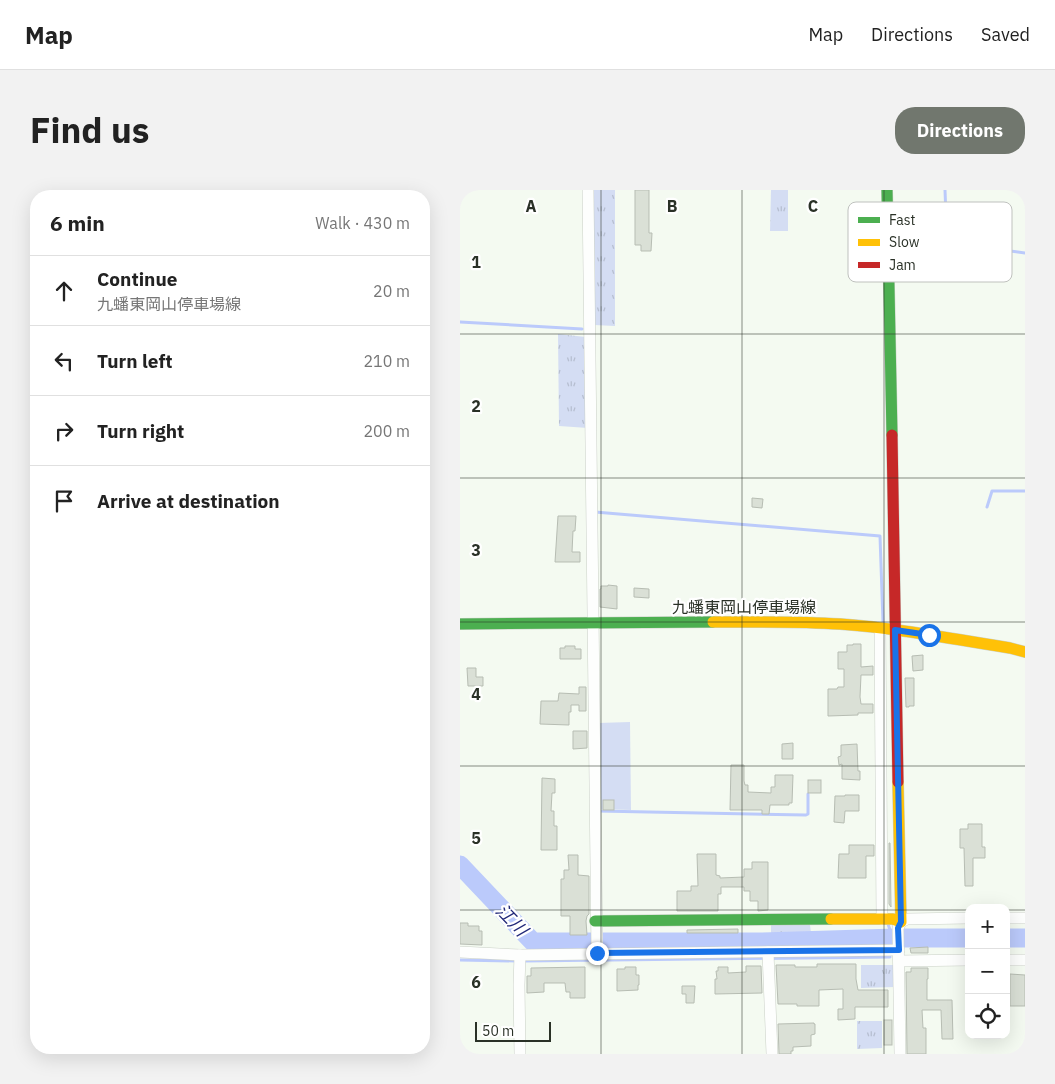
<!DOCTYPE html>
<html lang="en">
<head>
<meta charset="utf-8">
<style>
  :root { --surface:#fff; --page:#f2f2f2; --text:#222; --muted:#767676; --line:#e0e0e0; --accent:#71776e }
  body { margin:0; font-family:"IBM Plex Sans","Noto Sans JP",sans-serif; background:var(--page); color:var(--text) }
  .controls { position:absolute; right:15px; bottom:15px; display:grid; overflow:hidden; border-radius:10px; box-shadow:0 5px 20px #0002 }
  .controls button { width:45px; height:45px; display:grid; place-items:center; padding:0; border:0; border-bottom:1px solid var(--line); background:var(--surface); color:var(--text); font:25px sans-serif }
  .scale { position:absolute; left:15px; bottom:12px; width:76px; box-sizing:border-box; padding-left:5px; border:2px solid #2a3127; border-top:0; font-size:14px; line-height:18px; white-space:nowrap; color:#2a3127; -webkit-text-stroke:4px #fff; paint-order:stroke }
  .stop { position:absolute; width:15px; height:15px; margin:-11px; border:4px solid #1a73e8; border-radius:50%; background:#fff }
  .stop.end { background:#1a73e8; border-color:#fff; box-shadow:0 1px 5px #0008 }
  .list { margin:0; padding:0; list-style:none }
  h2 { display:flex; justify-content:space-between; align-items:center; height:65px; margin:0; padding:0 20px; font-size:21px }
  h2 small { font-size:16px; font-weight:400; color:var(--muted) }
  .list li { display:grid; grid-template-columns:32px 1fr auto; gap:15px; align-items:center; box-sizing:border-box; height:70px; padding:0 20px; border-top:1px solid var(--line) }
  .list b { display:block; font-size:19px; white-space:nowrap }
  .list p { margin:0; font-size:16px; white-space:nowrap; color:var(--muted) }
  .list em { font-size:16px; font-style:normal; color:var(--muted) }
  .icon { flex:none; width:28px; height:28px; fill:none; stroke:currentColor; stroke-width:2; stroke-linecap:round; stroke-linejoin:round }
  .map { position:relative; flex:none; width:565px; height:864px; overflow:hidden; border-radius:20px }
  header { display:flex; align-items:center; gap:30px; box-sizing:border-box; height:70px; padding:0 25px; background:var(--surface); border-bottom:1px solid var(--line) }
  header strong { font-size:24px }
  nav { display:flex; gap:28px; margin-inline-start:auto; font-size:18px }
  .intro { display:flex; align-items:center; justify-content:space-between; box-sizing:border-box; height:120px; padding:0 30px }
  h1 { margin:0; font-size:35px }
  .button { padding:12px 22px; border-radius:20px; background:var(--accent); color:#fff; font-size:18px; font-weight:700 }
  main { display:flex; gap:30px; padding:0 30px }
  aside { flex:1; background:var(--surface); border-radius:20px; box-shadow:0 5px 20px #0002 }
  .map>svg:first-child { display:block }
</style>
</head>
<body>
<header>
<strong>Map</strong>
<nav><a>Map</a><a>Directions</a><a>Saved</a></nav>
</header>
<div class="intro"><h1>Find us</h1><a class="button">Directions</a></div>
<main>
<aside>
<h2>6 min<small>Walk · 430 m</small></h2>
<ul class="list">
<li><svg class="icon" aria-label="ahead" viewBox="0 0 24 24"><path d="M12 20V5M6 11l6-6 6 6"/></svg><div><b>Continue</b><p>九蟠東岡山停車場線</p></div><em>20 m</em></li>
<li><svg class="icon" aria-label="left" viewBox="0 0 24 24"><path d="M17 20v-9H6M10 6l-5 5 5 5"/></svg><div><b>Turn left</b></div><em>210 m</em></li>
<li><svg class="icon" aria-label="right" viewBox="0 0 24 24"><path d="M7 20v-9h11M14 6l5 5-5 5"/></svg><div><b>Turn right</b></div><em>200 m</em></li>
<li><svg class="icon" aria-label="arrive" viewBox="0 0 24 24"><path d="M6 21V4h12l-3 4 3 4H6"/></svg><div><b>Arrive at destination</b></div></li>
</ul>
</aside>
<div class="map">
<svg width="565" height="864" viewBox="0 0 565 864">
  <defs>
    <pattern id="grass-tufts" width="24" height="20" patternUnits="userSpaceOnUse" patternTransform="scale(1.25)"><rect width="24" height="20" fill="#d4ddf3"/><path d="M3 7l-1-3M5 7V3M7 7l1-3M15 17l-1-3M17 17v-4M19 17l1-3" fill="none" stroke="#b6bed0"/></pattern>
  </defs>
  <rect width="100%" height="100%" fill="#f4faf1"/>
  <!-- grass -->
  <g fill="url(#grass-tufts)">
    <path d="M132 0H155V136L134 135Z"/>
    <path d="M311 0H328V41H310Z"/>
    <path d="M98 144 126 147 128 238 99 236Z"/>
    <path d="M311 735H350L351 743 311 744Z"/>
    <path d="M401 775H435V797L401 798Z"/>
    <path d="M397 831H422V858L397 859Z"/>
  </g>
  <!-- park -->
  <path fill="#d4ddf3" d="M170 532 171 620 139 619 138 533Z"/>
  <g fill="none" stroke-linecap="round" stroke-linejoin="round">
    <!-- stream -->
    <g stroke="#bbcafb" stroke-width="3">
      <path d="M485 0 487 53 565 63"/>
      <path d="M0 132 122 139"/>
      <path d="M527 317 532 301H565"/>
      <path d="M135 322 420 346 423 432"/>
      <path d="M138 621 346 625 348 624V604"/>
      <path d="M428 734 433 749"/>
      <path d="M0 770 57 771"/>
      <path d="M63 771 430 767"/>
    </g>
    <!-- river -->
    <g stroke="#bbcafb" stroke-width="19">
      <path d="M0 675 73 752H302L436 748H509"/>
      <path d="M546 748H565"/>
    </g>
  </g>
  <!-- building -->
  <g fill="#dae0d6" stroke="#b7bdb3">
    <path d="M175 0H189V43H192L191 61H181V55H175Z"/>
    <path d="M292 308 303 309 302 318 292 317Z"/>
    <path d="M98 326H116L115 341H113L112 362H120V372H95Z"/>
    <path d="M148 395 157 396V419L140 417V399H141V396H148Z"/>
    <path d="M174 398 189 399V408L174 407Z"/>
    <path d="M393 454H401V477L413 476V485H401L400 507 401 514H413V523H398V525L368 526V499H377L378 497H384V479H378V462H387V455H393Z"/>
    <path d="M105 456H115V459H121V469H100V458H105Z"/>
    <path d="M463 465V480L453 481 452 466Z"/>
    <path d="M7 478H16V487H23V496H8Z"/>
    <path d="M445 488H454V516H449V517H446Z"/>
    <path d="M119 497H126V521H119V515H111V522H109V535L80 534 81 511H98L99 503 119 504Z"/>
    <path d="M113 541H127V558L113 559Z"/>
    <path d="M333 553V569H322V554Z"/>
    <path d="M397 554 398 581H400V590L382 589V574L379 575 378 567 381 566V555Z"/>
    <path d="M271 575H284V591L285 595H288V602L311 603V597H315V585H333L332 613H329V615H310L309 624H302V620H270Z"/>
    <path d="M82 588 95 589V603H92L91 621H94V636H97V660H81Z"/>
    <rect x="348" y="590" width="13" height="13"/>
    <path d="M385 605H399V621H385L384 633 374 632 375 606H385Z"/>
    <rect x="143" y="610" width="11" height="10"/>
    <path d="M508 634H522V657H525V668H513V696H505L504 658H500V639H508Z"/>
    <path d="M429 653H430L431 717 429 714Z"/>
    <path d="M389 655H414V666H406V688H378L379 664H389Z"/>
    <path d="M237 664H256V685L260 686V688L284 687V679H292V672H308V720L298 721V711H290V701H284V697H261V704H258V721H217V701H231V696H238Z"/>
    <path d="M108 665H118V685L129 686V724L127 726 126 731 127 745H110V726H101V689H104V680H109Z"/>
    <path d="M0 733H8V736H19V741H22V755L0 754Z"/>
    <path d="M278 739V743H227V740Z"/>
    <path d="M468 757V763H451L450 758Z"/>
    <path d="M357 774H396V789L398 800H428V817H395V829L378 830V819H383V799L359 800V816H337V814H318L316 775H335V777H357Z"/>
    <path d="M286 776H301L302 803 255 804V789H257L256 781H258V777H268V783L286 782Z"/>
    <path d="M125 777V808H110V802H106L105 793H84V802L67 803V786H71V778Z"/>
    <path d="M165 777H176V785H179V795H178V800L157 801V779H165Z"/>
    <path d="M451 778H468V789H467V810H492L493 849H482L481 820H462L463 838H466V864H447L446 782H451Z"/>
    <path d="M550 784 565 785V816H550Z"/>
    <path d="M222 796H235L234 813H226V804H222Z"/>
    <rect x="424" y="830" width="8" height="25"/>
    <path d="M354 833V834H355V844L351 845V856L333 857V861H331V864H319L318 834Z"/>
  </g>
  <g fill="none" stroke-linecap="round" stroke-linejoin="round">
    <!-- street casing -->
    <g stroke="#cad0c7" stroke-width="12">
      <g id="street">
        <path d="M128 0 137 763"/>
        <path d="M420 439 422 729"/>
        <path d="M546 728H565"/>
        <path d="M0 762 60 765 439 760"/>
        <path d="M308 762 312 864"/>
        <path d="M546 770H565"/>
        <path d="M439 771 509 770"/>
        <path d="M60 864 59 795 60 765"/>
        <path d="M440 864 438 738 441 732 447 729 509 728"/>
      </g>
    </g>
    <!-- fast casing -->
    <g stroke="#cad0c7" stroke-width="12">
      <g id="fast">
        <path d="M427 0 432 245"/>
        <path d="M0 434 253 432"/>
        <path d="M135 731 371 729"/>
      </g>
    </g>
    <!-- slow casing -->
    <g stroke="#cad0c7" stroke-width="12">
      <g id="slow">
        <path d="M253 432C295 432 338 431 380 434 437 438 493 449 550 458L565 462"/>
        <path d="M371 729H433L441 732 438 592"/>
      </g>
    </g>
    <!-- jam casing -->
    <g stroke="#cad0c7" stroke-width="12">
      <path id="jam" d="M432 245 438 592"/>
    </g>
    <!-- street -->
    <use href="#street" stroke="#fdfefd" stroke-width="11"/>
    <!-- fast -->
    <use href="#fast" stroke="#4caf50" stroke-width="11"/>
    <!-- slow -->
    <use href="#slow" stroke="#ffc107" stroke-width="11"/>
    <!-- jam -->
    <use href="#jam" stroke="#c62828" stroke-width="11"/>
  </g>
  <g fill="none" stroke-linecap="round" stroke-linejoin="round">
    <!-- route -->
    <path stroke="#1a73e8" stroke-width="6" d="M137 763 439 760 438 738 441 732 435 440 469 445"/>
  </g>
  <!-- grid -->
  <path fill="none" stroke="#2a3127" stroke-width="1" stroke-opacity="0.55" d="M141 0V864M282 0V864M424 0V864M0 144H565M0 288H565M0 432H565M0 576H565M0 720H509M546 720H565"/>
  <g text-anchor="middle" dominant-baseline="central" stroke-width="4.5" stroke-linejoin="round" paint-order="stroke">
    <!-- street labels -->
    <g font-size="16" fill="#2a3127" stroke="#fff">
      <text x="284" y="417">九蟠東岡山停車場線</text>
    </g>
    <!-- water labels -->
    <g font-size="18" font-style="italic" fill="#222979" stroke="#fff">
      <text transform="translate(52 730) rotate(46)">江川</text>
    </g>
  </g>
  <!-- legend -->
  <rect x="388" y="12" width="164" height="80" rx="8" fill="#fff" stroke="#bfc1be" stroke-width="1"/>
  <rect x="398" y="27" width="22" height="6" fill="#4caf50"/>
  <rect x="398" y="49" width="22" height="7" fill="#ffc107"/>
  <rect x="398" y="72" width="22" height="6" fill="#c62828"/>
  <g font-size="14" fill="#2a3127">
    <text x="429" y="35">Fast</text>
    <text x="429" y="57">Slow</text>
    <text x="429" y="80">Jam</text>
  </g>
  <g font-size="16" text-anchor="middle" font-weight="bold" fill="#2a3127" stroke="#fff" stroke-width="4.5" stroke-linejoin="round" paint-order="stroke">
    <text x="71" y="22">A</text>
    <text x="212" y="22">B</text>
    <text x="353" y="22">C</text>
    <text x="16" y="78">1</text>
    <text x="16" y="222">2</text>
    <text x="16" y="366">3</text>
    <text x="16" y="510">4</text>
    <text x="16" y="654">5</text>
    <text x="16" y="798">6</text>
  </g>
</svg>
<div class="controls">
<button>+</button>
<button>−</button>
<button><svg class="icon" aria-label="locate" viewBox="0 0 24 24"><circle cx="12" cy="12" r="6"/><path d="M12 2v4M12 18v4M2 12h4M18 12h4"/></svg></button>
</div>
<div class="scale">50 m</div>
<div class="stop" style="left:469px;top:445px"></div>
<div class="stop end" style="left:137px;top:763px"></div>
</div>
</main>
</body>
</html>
